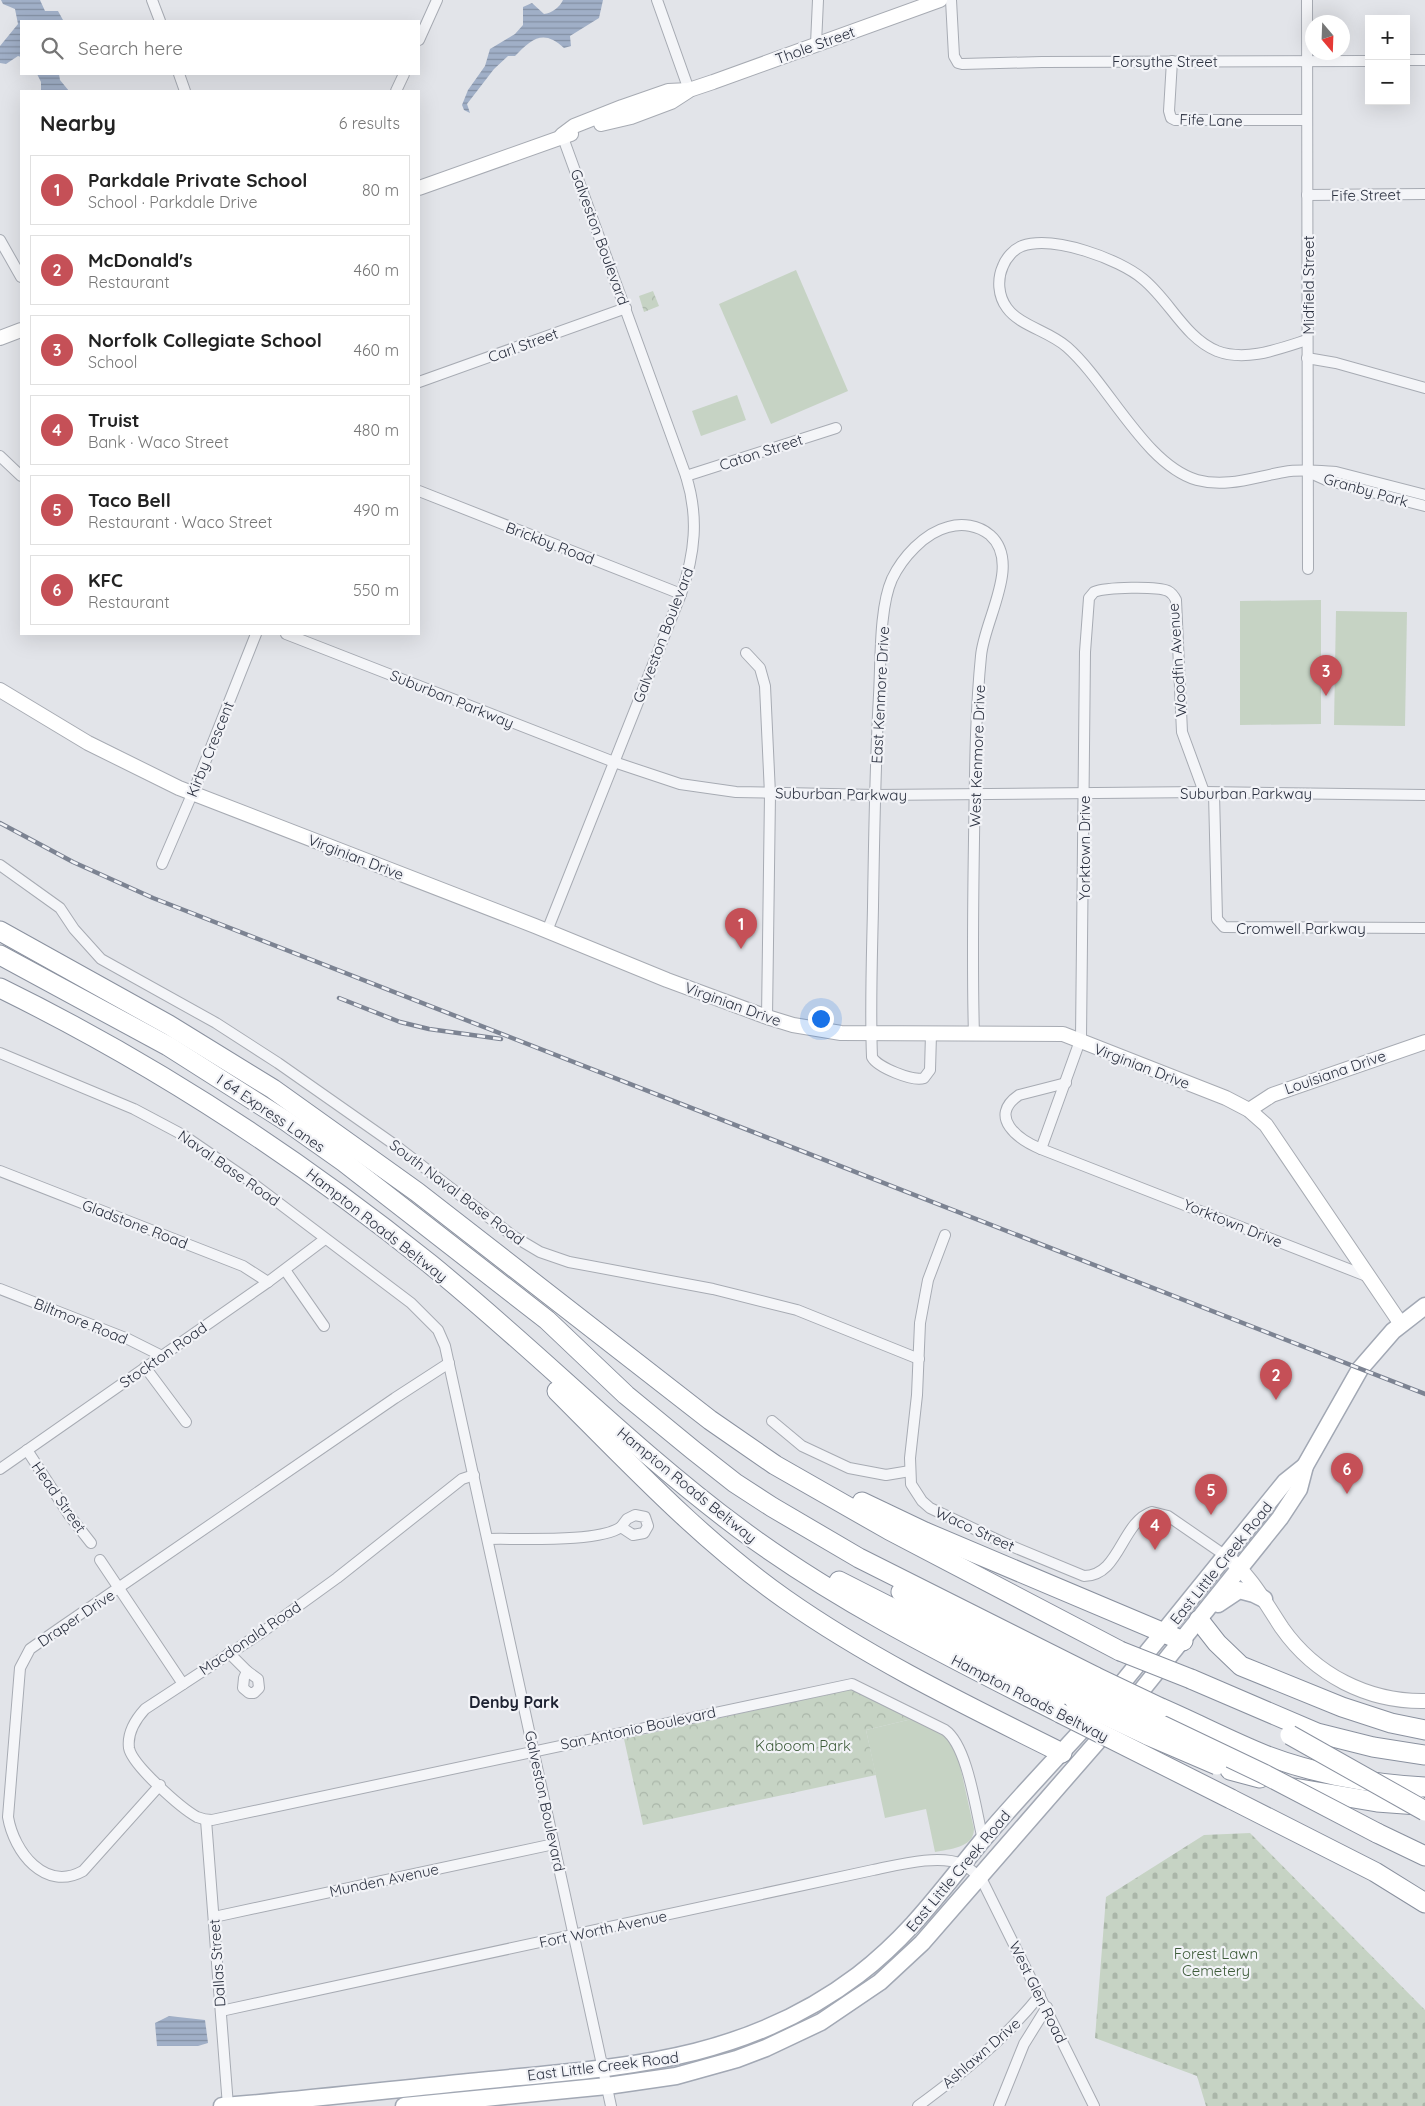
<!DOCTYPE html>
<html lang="en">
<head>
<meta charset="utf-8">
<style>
  :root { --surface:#fff; --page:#f6f6f6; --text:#222; --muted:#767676; --line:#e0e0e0; --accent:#c55057 }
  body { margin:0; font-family:Quicksand,sans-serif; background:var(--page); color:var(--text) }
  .controls { position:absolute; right:15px; top:15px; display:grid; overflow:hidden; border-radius:0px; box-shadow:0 5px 20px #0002 }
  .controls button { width:45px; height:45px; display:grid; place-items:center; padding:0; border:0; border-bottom:1px solid var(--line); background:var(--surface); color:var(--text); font:25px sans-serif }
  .compass { position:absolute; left:1305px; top:15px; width:45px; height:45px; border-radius:50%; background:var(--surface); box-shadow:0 5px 20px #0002; rotate:161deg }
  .you { position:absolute; left:820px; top:1018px; width:18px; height:18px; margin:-12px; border:4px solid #fff; border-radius:50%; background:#1a73e8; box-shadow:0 0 0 8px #1a73e833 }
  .badge { display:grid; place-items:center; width:32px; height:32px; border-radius:50%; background:var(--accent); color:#fff; font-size:16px; font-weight:700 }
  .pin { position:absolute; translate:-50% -41px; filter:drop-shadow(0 1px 2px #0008) }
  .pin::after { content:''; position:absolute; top:26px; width:18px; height:15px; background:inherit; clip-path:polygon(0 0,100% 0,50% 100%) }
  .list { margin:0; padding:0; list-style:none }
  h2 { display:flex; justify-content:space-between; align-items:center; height:65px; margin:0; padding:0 20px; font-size:21px }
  h2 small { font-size:16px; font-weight:400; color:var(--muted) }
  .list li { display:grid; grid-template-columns:32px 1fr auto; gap:15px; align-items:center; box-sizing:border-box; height:70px; margin:0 10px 10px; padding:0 10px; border:1px solid var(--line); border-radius:0px }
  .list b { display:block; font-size:19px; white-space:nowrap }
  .list p { margin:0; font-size:16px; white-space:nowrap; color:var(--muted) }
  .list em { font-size:16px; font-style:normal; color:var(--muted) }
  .icon { flex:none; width:28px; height:28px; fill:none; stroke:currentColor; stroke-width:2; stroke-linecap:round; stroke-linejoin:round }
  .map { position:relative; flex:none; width:1425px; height:2106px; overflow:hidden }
  .search { position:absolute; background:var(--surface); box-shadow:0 5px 20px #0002; left:20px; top:20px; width:400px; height:55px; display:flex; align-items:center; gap:12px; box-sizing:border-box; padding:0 18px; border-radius:0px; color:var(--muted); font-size:19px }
  .panel { position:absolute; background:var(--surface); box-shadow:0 5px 20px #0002; left:20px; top:90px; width:400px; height:545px; border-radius:0px }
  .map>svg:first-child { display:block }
</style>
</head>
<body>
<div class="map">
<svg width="1425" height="2106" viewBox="0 0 1425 2106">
  <defs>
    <pattern id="forest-crowns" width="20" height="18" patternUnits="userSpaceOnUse" patternTransform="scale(1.25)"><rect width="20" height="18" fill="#c6d3c4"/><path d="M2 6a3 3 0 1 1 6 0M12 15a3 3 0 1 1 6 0" fill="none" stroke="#aab6a9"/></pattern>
    <pattern id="cemetery-stones" width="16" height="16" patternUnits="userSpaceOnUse" patternTransform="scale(1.25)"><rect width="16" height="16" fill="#c6d3c4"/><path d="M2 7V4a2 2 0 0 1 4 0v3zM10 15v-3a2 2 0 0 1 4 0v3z" fill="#aab6a9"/></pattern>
    <pattern id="water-rules" width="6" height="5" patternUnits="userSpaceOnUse" patternTransform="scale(1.25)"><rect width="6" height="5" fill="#a0afc7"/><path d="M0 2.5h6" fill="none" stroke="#838fa3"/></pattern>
  </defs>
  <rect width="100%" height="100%" fill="#e2e4e9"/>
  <!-- grass -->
  <g fill="#c6d3c4">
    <path d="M796 270 848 391 771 424 719 304Z"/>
    <path d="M737 395 746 420 701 436 692 411Z"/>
    <path d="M1321 600V724L1240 725V601Z"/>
    <path d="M1336 611 1407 612 1405 726 1334 725Z"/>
    <path d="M912 1719 946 1737 957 1752 974 1829C974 1848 949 1849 935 1852L926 1809 885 1818 866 1730Z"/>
  </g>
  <!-- forest -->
  <g fill="url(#forest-crowns)">
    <path d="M653 291 659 306 644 312 639 296Z"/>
    <path d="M851 1689 912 1719 866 1730 876 1775 643 1825 624 1739Z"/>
  </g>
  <!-- cemetery -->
  <path fill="url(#cemetery-stones)" d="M1250 1833 1425 2010V2106H1206L1197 2076 1095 2038 1106 1897 1204 1835Z"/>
  <!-- water -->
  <g fill="url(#water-rules)">
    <path d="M1 0H40L45 11H58L63 20 21 21V57L18 56 6 64 0 63V46L18 24 15 9 3 4Z"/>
    <path d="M563 0H603L599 18 570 36 571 46 564 48C544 29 532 38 515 56H508L494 69 467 104 470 113 464 110 462 105 468 90 485 66 490 49 515 34 523 25V7L532 3 544 14C552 13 560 7 563 0Z"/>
    <path d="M37 74H59L60 80 69 91H41V82Z"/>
    <path d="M169 2016 205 2020 208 2043 198 2046H157L155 2023Z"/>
  </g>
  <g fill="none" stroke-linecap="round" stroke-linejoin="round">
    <!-- street casing -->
    <g stroke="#a7abb3" stroke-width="12">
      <g id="street">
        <path d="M152 0 160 21"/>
        <path d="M657 0 689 90"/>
        <path d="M951 0 954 56 958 63 962 64 1042 62 1369 61"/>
        <path d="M1307 0 1308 569"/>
        <path d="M419 40 437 0"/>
        <path d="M816 44 818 0"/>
        <path d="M1406 60H1425"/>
        <path d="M1172 61 1169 111 1171 118 1175 120H1307"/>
        <path d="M179 74 185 91"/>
        <path d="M396 91 404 74"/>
        <path d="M1307 195 1425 194"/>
        <path d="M0 240 21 277"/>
        <path d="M1307 340C1279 349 1246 362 1217 351 1185 338 1170 301 1143 279 1119 259 1054 235 1022 246 1014 249 1006 258 1003 266 997 279 998 296 1007 308 1020 326 1049 331 1067 347 1108 383 1145 465 1197 480 1227 488 1254 477 1284 472 1300 469 1319 471 1336 472L1425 495"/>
        <path d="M1307 358 1336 363 1425 388"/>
        <path d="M419 382 626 308"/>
        <path d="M0 456 21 476"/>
        <path d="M1308 472 1326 480 1425 506"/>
        <path d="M686 476 836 428"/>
        <path d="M419 491 681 594"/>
        <path d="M286 634 614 762 680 784 736 792 875 795 1204 792 1425 795"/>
        <path d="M746 653 760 668 765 686 770 794 767 1017"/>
        <path d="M1214 793 1217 919 1224 927 1425 928"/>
        <path d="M162 864 196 785 256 634"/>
        <path d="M0 865 60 908 74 929 101 959 216 1023 278 1063 395 1145 513 1236 540 1252 569 1262 713 1289 797 1310 919 1359"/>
        <path d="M547 931 681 594C695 554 699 517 686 476L562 135"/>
        <path d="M931 1034 930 1070 924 1078C913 1082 877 1067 872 1057 870 1007 872 957 873 907 874 836 875 766 879 695 881 662 879 608 892 579 902 558 924 533 948 527 962 523 978 525 990 535 1022 563 984 620 981 656 975 716 975 778 974 839 973 905 972 970 974 1035"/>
        <path d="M0 1053 134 1109 183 1135 247 1179 411 1303 438 1330 445 1346 611 2106"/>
        <path d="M1066 1083 1019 1095C987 1117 1019 1140 1041 1149L1369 1277"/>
        <path d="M1041 1149 1081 1038 1085 652 1089 598 1094 592C1106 587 1157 586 1168 591 1172 593 1174 596 1176 600L1182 732 1204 792"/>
        <path d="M0 1171 243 1266 268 1282"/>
        <path d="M945 1235 928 1280 920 1323 917 1395 910 1458 911 1484 922 1501 930 1508 1004 1543 1084 1576C1120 1576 1121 1522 1152 1512L1168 1516 1226 1556"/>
        <path d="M285 1270 324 1326"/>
        <path d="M0 1289 128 1339 162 1356"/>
        <path d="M145 1367 186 1422"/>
        <path d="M772 1421 802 1446 849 1468 886 1475 910 1471"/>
        <path d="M27 1450 69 1515 91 1543"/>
        <path d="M0 1469 268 1282 325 1239"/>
        <path d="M474 1475 462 1479 337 1578 261 1633 145 1709C135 1720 127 1733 129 1748 132 1765 181 1808 197 1817 202 1819 207 1820 212 1820L852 1684 945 1730C968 1746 976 1812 983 1840"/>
        <path d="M635 1515 645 1517 648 1526 644 1533 633 1535 621 1527 627 1519Z"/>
        <path d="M488 1539C518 1538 599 1543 621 1527"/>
        <path d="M100 1560 183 1684"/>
        <path d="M229 1653 247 1671"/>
        <path d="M247 1671 258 1679 259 1688 254 1693H249L243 1688 244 1678Z"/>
        <path d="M160 1785 83 1871C45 1892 14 1852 8 1817L20 1668 30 1649 57 1630 395 1398 449 1363"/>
        <path d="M206 1820 228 2106"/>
        <path d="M214 1917 554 1844"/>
        <path d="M221 2011 873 1870C898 1865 938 1854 962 1864 969 1867 975 1874 981 1878L1094 2106"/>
        <path d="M918 2106C963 2073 1005 2039 1040 1995"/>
        <path d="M999 2106 1024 2044 1047 2007"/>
      </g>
    </g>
    <!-- secondary casing -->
    <g stroke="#a7abb3" stroke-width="16">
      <g id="secondary">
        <path d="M601 124 631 117 671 102 688 91"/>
        <path d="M562 135 574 126 622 107 668 91 689 90 713 82 940 0"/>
        <path d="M419 188 571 134"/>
        <path d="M0 338 21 330"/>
        <path d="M0 690 88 743 179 788 535 926 667 980 767 1017 793 1025 841 1033 1063 1034 1226 1098 1249 1110 1266 1125 1401 1324"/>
        <path d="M1249 1110 1272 1095 1425 1042"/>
        <path d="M1226 1556C1252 1577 1264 1601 1282 1628 1315 1675 1368 1702 1425 1701"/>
      </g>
    </g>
    <!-- primary casing -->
    <g stroke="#a2a8b4" stroke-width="19">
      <g id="primary">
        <path d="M1218 1604 1239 1590 1254 1594 1264 1599"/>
        <path d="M1111 1697 1285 1482 1305 1466"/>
        <path d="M1129 1706 1280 1518 1299 1489 1305 1466 1360 1369 1393 1331 1425 1306"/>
        <path d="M222 2106C304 2100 387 2090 469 2082 612 2067 738 2066 858 1975 910 1935 940 1892 981 1842 1017 1799 1056 1759 1093 1718"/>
        <path d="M404 2106 607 2086 676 2076 737 2059 766 2048 821 2022 880 1982 922 1943 1111 1726"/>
      </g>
    </g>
    <!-- highway casing -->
    <g stroke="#8a919f" stroke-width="21">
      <g id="highway">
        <path d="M0 931 169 1025 273 1089 417 1192 710 1420 775 1465 889 1530 1120 1651"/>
        <path d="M0 955 168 1046 286 1121 344 1162 547 1320 626 1395 693 1450 735 1483 772 1507 859 1558 1096 1677"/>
        <path d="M0 988C153 1063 297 1157 430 1264 536 1350 631 1448 740 1529 840 1603 950 1657 1060 1713"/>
        <path d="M557 1391C630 1464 701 1540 785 1599 872 1660 968 1706 1062 1753"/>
        <path d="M862 1502 925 1532 1183 1641"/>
        <path d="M839 1581 1075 1701"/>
        <path d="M901 1592 1086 1689"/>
        <path d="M1199 1620 1217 1643 1241 1666 1342 1707 1391 1723 1425 1730"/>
        <path d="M1191 1679 1317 1733 1373 1747 1425 1755"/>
        <path d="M1161 1708C1196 1723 1230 1741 1265 1755 1315 1774 1372 1784 1425 1787"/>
        <path d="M1230 1770 1260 1778"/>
        <path d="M1294 1788 1377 1802 1418 1805"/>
        <path d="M1231 1799 1375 1872 1425 1903"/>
        <path d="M1377 1833 1425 1856"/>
      </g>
    </g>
    <!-- street -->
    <use href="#street" stroke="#f4f5f8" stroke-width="10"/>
    <!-- secondary -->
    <use href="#secondary" stroke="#fff" stroke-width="14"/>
    <!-- primary -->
    <use href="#primary" stroke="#fff" stroke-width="16"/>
    <!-- highway -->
    <use href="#highway" stroke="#fff" stroke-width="19"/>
    <!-- rail casing -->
    <g stroke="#7c8392" stroke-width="4.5">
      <g id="rail">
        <path d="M0 823 73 862 153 898 1425 1394"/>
        <path d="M339 998 400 1022 429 1029 501 1039"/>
      </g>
    </g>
    <!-- rail -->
    <use href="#rail" stroke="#f2f3f7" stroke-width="2.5" stroke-dasharray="8" stroke-linecap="butt"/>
    <!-- highway-bridge casing -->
    <g stroke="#8a919f" stroke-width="21" stroke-linecap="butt">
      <g id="highway-bridge">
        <path d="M1120 1651 1191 1679"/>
        <path d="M1096 1677 1161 1708"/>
        <path d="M1086 1689 1264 1774 1377 1833"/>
        <path d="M1075 1701 1147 1735 1217 1765"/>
        <path d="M1060 1713 1231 1799"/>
        <path d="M1290 1735 1425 1811"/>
      </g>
    </g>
    <!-- highway-bridge -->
    <use href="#highway-bridge" stroke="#fff" stroke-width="19"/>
  </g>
  <g text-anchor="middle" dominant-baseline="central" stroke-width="4.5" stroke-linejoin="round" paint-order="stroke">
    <!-- street labels -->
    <g font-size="15" fill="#2b3140" stroke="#f2f3f7">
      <text transform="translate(815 45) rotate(-20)">Thole Street</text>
      <text x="1165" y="61">Forsythe Street</text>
      <text transform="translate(1211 120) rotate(2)">Fife Lane</text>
      <text transform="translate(1366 195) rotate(-1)">Fife Street</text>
      <text transform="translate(600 237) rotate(70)">Galveston Boulevard</text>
      <text transform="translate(1308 285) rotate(-90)">Midfield Street</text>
      <text transform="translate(523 345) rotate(-20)">Carl Street</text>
      <text transform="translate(761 452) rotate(-18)">Caton Street</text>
      <text transform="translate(1366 490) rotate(16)">Granby Park</text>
      <text transform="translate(550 543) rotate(21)">Brickby Road</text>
      <text transform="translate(663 635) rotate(-69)">Galveston Boulevard</text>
      <text transform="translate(1177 660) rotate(-94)">Woodfin Avenue</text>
      <text transform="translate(880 695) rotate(-87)">East Kenmore Drive</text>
      <text transform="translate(452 699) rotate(22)">Suburban Parkway</text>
      <text transform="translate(210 749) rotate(-68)">Kirby Crescent</text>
      <text transform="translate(977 756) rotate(-88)">West Kenmore Drive</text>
      <text x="1246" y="793">Suburban Parkway</text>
      <text transform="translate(841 794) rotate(1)">Suburban Parkway</text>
      <text transform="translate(1084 848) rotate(-90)">Yorktown Drive</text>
      <text transform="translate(356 857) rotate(21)">Virginian Drive</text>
      <text x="1301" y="928">Cromwell Parkway</text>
      <text transform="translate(733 1004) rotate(20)">Virginian Drive</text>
      <text transform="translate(1142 1066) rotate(21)">Virginian Drive</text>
      <text transform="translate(1335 1072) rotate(-19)">Louisiana Drive</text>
      <text transform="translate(271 1113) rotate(34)">I 64 Express Lanes</text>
      <text transform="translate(229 1168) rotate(35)">Naval Base Road</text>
      <text transform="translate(457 1192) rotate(37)">South Naval Base Road</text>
      <text transform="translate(1233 1223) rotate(22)">Yorktown Drive</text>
      <text transform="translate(135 1224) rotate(21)">Gladstone Road</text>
      <text transform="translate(377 1225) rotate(38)">Hampton Roads Beltway</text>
      <text transform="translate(81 1321) rotate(22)">Biltmore Road</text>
      <text transform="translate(163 1355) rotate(-35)">Stockton Road</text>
      <text transform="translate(687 1485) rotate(39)">Hampton Roads Beltway</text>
      <text transform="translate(59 1497) rotate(55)">Head Street</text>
      <text transform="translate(975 1529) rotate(25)">Waco Street</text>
      <text transform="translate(1221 1563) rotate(-51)">East Little Creek Road</text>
      <text transform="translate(76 1618) rotate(-34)">Draper Drive</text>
      <text transform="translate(250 1638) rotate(-34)">Macdonald Road</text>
      <text transform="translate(1030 1698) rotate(27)">Hampton Roads Beltway</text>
      <text transform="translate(638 1728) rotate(-12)">San Antonio Boulevard</text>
      <text transform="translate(545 1801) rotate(78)">Galveston Boulevard</text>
      <text transform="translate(958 1871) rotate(-50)">East Little Creek Road</text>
      <text transform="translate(384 1880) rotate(-12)">Munden Avenue</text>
      <text transform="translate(603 1929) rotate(-12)">Fort Worth Avenue</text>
      <text transform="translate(217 1963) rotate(-94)">Dallas Street</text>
      <text transform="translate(1038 1992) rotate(64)">West Glen Road</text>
      <text transform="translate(981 2053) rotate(-41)">Ashlawn Drive</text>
      <text transform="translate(603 2066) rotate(-7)">East Little Creek Road</text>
    </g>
    <!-- park labels -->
    <g font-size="15" fill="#3d5b39" stroke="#f2f3f7">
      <text x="803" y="1745">Kaboom Park</text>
      <text x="1216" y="1953">Forest Lawn<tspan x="1216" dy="17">Cemetery</tspan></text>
    </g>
    <!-- neighbourhood labels -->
    <g font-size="16" font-weight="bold" fill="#1d2231" stroke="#f2f3f7">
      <text x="514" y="1702">Denby Park</text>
    </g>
  </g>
</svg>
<div class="controls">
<button>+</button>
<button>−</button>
</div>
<svg class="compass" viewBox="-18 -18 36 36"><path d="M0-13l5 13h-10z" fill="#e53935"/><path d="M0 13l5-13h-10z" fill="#767676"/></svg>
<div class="you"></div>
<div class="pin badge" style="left:741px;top:949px">1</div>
<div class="pin badge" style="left:1276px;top:1400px">2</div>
<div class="pin badge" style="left:1326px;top:696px">3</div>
<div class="pin badge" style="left:1155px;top:1550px">4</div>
<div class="pin badge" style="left:1211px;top:1515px">5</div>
<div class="pin badge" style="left:1347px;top:1494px">6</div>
<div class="search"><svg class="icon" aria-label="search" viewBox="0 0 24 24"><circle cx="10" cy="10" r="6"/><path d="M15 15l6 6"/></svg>Search here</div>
<section class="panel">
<h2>Nearby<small>6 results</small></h2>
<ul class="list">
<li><span class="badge">1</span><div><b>Parkdale Private School</b><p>School · Parkdale Drive</p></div><em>80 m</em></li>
<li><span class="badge">2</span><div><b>McDonald's</b><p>Restaurant</p></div><em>460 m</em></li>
<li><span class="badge">3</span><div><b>Norfolk Collegiate School</b><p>School</p></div><em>460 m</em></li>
<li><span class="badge">4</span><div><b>Truist</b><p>Bank · Waco Street</p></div><em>480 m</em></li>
<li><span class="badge">5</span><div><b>Taco Bell</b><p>Restaurant · Waco Street</p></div><em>490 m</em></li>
<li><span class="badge">6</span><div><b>KFC</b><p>Restaurant</p></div><em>550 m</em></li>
</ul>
</section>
</div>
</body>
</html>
